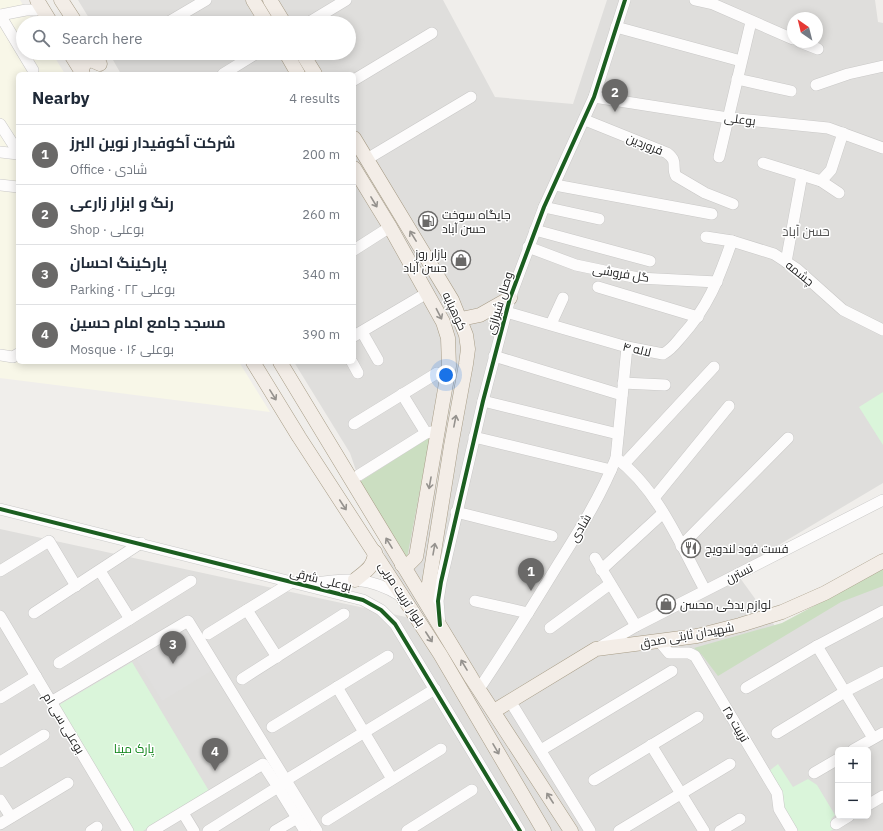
<!DOCTYPE html>
<html lang="en">
<head>
<meta charset="utf-8">
<style>
  :root { --surface:#fff; --page:#f6f6f7; --text:#1f2937; --muted:#747a83; --line:#e0e1e3; --accent:#6a6968 }
  body { margin:0; font-family:"IBM Plex Sans",Cairo,sans-serif; background:var(--page); color:var(--text) }
  .controls { position:absolute; right:12px; bottom:12px; display:grid; overflow:hidden; border-radius:6px; box-shadow:0 2px 10px #0003 }
  .controls button { width:36px; height:36px; display:grid; place-items:center; padding:0; border:0; border-bottom:1px solid var(--line); background:var(--surface); color:var(--text); font:20px sans-serif }
  .compass { position:absolute; left:787px; top:12px; width:36px; height:36px; border-radius:50%; background:var(--surface); box-shadow:0 2px 10px #0003; rotate:325deg }
  .you { position:absolute; left:446px; top:375px; width:14px; height:14px; margin:-10px; border:3px solid #fff; border-radius:50%; background:#1a73e8; box-shadow:0 0 0 6px #1a73e833 }
  .badge { display:grid; place-items:center; width:26px; height:26px; border-radius:50%; background:var(--accent); color:#fff; font-size:13px; font-weight:700 }
  .pin { position:absolute; translate:-50% -33px; filter:drop-shadow(0 1px 2px #0008) }
  .pin::after { content:''; position:absolute; top:21px; width:14px; height:12px; background:inherit; clip-path:polygon(0 0,100% 0,50% 100%) }
  .list { margin:0; padding:0; list-style:none }
  h2 { display:flex; justify-content:space-between; align-items:center; height:52px; margin:0; padding:0 16px; font-size:17px }
  h2 small { font-size:13px; font-weight:400; color:var(--muted) }
  .list li { display:grid; grid-template-columns:26px 1fr auto; gap:12px; align-items:center; box-sizing:border-box; height:60px; padding:0 16px; border-top:1px solid var(--line) }
  .list b { display:block; font-size:15px; white-space:nowrap }
  .list p { margin:0; font-size:13px; white-space:nowrap; color:var(--muted) }
  .list em { font-size:13px; font-style:normal; color:var(--muted) }
  .icon { flex:none; width:22px; height:22px; fill:none; stroke:currentColor; stroke-width:2; stroke-linecap:round; stroke-linejoin:round }
  .map { position:relative; flex:none; width:883px; height:831px; overflow:hidden }
  .search { position:absolute; background:var(--surface); box-shadow:0 2px 10px #0003; left:16px; top:16px; width:340px; height:44px; display:flex; align-items:center; gap:10px; box-sizing:border-box; padding:0 14px; border-radius:22px; color:var(--muted); font-size:15px }
  .panel { position:absolute; background:var(--surface); box-shadow:0 2px 10px #0003; left:16px; top:72px; width:340px; height:292px; border-radius:6px }
  .map>svg:first-child { display:block }
</style>
</head>
<body>
<div class="map">
<svg width="883" height="831" viewBox="0 0 883 831">
  <rect width="100%" height="100%" fill="#f0eeeb"/>
  <!-- residential -->
  <path fill="#dfdedc" fill-rule="evenodd" d="M78 0H443L495 97 573 104 607 0H875L878 22 883 23V483L735 571 780 633 883 572V831H0V529L406 617 350 453 294 362H354V74H121L109 53H349V23H92ZM793 18H817V42H793ZM838 750H868V816H838Z"/>
  <!-- education -->
  <path fill="#f8f7e8" d="M0 0H20L34 23H23V53H52L65 74H18V362H239L270 412 0 378Z"/>
  <!-- forest -->
  <g fill="#cbdec1">
    <path d="M430 437 407 558 358 483Z"/>
    <path d="M883 569V586L841 602 718 676 702 655 694 648 782 623Z"/>
  </g>
  <!-- park -->
  <g fill="#daf5da">
    <path d="M883 392V445L859 407Z"/>
    <path d="M132 662 209 791 143 831H134L59 705Z"/>
    <path d="M778 764 793 787 808 779 817 785 835 815 831 819 836 828 830 831H796L781 806 769 771Z"/>
  </g>
  <!-- parking -->
  <path fill="#e0dfde" d="M184 627 211 671 162 701 135 657Z"/>
  <g fill="none" stroke-linecap="round" stroke-linejoin="round">
    <!-- minor casing -->
    <g stroke="#c9c8c7" stroke-width="12">
      <g id="minor">
        <path d="M695 0 713 4 793 39"/>
        <path d="M0 15 33 70"/>
        <path d="M0 15 26 10H44"/>
        <path d="M167 23 206 0"/>
        <path d="M308 23 346 0"/>
        <path d="M616 27 741 61"/>
        <path d="M800 42 818 49"/>
        <path d="M223 74 257 53"/>
        <path d="M737 79 791 91"/>
        <path d="M354 80 432 33"/>
        <path d="M816 85 848 74 883 66"/>
        <path d="M594 97 728 118 828 128 883 148"/>
        <path d="M585 120 667 153C679 162 671 167 676 176L705 193 733 204"/>
        <path d="M0 124 18 152"/>
        <path d="M0 152 18 154"/>
        <path d="M719 157 751 22"/>
        <path d="M367 159 471 97"/>
        <path d="M763 163 821 181 839 193"/>
        <path d="M821 181 831 170 843 133"/>
        <path d="M0 185 18 187"/>
        <path d="M555 185 712 214"/>
        <path d="M544 207 599 219"/>
        <path d="M535 230 650 261"/>
        <path d="M706 237 732 241 774 254 797 269 843 310 883 330"/>
        <path d="M528 247 576 265 638 278 717 282"/>
        <path d="M354 250 390 227"/>
        <path d="M786 262 802 175"/>
        <path d="M598 287 698 317"/>
        <path d="M506 312 627 347 663 354C671 350 676 343 681 337 709 306 718 280 732 241"/>
        <path d="M551 324 563 298"/>
        <path d="M362 332 378 360"/>
        <path d="M354 336 427 293"/>
        <path d="M0 355 13 357 18 354"/>
        <path d="M494 356 622 395"/>
        <path d="M352 362 358 373"/>
        <path d="M623 383 665 385"/>
        <path d="M402 394 426 433"/>
        <path d="M483 401 618 434"/>
        <path d="M354 424 437 373"/>
        <path d="M474 437 611 470"/>
        <path d="M616 458C658 489 681 546 705 590"/>
        <path d="M624 464 714 367"/>
        <path d="M359 475 426 433 438 431"/>
        <path d="M654 498 729 406"/>
        <path d="M0 509 363 600 381 610 395 624 520 831"/>
        <path d="M456 512 552 536"/>
        <path d="M681 546 788 438"/>
        <path d="M595 558 636 626"/>
        <path d="M601 570 663 513"/>
        <path d="M0 571 49 541 76 586"/>
        <path d="M100 571 130 619"/>
        <path d="M310 584C346 578 369 576 401 596"/>
        <path d="M475 601 528 613"/>
        <path d="M247 610 277 657"/>
        <path d="M34 613 141 543"/>
        <path d="M0 616 128 831"/>
        <path d="M440 625 438 601 441 582 483 401 510 298 544 207 594 97 625 0"/>
        <path d="M550 628 610 584"/>
        <path d="M208 634 292 582"/>
        <path d="M659 641 669 653H689L695 656 777 793 779 809 792 831"/>
        <path d="M817 646 873 738"/>
        <path d="M600 647 636 626 883 500"/>
        <path d="M59 663 191 581"/>
        <path d="M242 679 344 614"/>
        <path d="M337 687 392 779"/>
        <path d="M746 688 817 646 883 611"/>
        <path d="M479 689C506 649 532 607 557 566 579 531 601 496 616 458L627 347"/>
        <path d="M0 698 36 676"/>
        <path d="M510 701 590 831"/>
        <path d="M51 702 188 621 317 831"/>
        <path d="M272 727 388 656"/>
        <path d="M777 733 846 691 883 672"/>
        <path d="M651 745 704 831"/>
        <path d="M541 750 672 671"/>
        <path d="M853 750 883 733"/>
        <path d="M0 762 44 735"/>
        <path d="M814 773 838 759"/>
        <path d="M594 780 698 717"/>
        <path d="M0 800 11 817"/>
        <path d="M868 805 883 796"/>
        <path d="M183 813 194 831"/>
        <path d="M327 820 441 749"/>
        <path d="M0 824 68 783"/>
        <path d="M836 824 849 816"/>
        <path d="M91 831 97 827"/>
        <path d="M152 831 263 764 278 787 208 831"/>
        <path d="M275 831 297 818"/>
        <path d="M305 831 278 787 286 780 435 689"/>
        <path d="M407 831 472 790"/>
        <path d="M619 831 730 764"/>
        <path d="M720 831 740 819"/>
      </g>
    </g>
    <!-- major casing -->
    <g stroke="#a79c86" stroke-width="15">
      <g id="major">
        <path d="M37 0 51 23"/>
        <path d="M61 0 76 23"/>
        <path d="M253 0 267 23"/>
        <path d="M270 0 284 23"/>
        <path d="M70 53 83 74"/>
        <path d="M286 53 298 74"/>
        <path d="M302 53 315 74"/>
        <path d="M82 73C82 66 84 62 91 60L100 64"/>
        <path d="M354 138 452 300 466 335 468 349 466 364 451 446 426 602"/>
        <path d="M354 168 390 227 443 322 448 338 449 366 416 557 410 563 402 565"/>
        <path d="M461 319 480 315 510 298"/>
        <path d="M253 362 299 437 440 654 544 831"/>
        <path d="M280 362 472 679 571 831"/>
        <path d="M355 580C366 571 374 567 375 552"/>
        <path d="M494 711 596 649 697 636 740 625 782 612 825 593 883 561"/>
      </g>
    </g>
    <!-- minor -->
    <use href="#minor" stroke="#fdfcfc" stroke-width="11"/>
    <!-- major -->
    <use href="#major" stroke="#f3ede7" stroke-width="14"/>
    <!-- cycleway casing -->
    <g stroke="#fff" stroke-width="6">
      <g id="cycleway">
        <path d="M0 509 363 600 381 610 395 624 520 831"/>
        <path d="M440 625 438 601 441 582 483 401 510 298 544 207 594 97 625 0"/>
      </g>
    </g>
    <!-- cycleway -->
    <use href="#cycleway" stroke="#1b5e20" stroke-width="4"/>
  </g>
  <!-- one-way arrows -->
  <defs><path id="oneway-shaft" d="M-6 0H5M1.5-3L5.5 0L1.5 3" fill="none" stroke-width="1.6" stroke-linecap="round" stroke-linejoin="round"/></defs>
  <g stroke="#95928e">
    <use href="#oneway-shaft" transform="translate(374 202) rotate(59)"/>
    <use href="#oneway-shaft" transform="translate(413 236) rotate(-122)"/>
    <use href="#oneway-shaft" transform="translate(439 314) rotate(63)"/>
    <use href="#oneway-shaft" transform="translate(273 395) rotate(58)"/>
    <use href="#oneway-shaft" transform="translate(455 421) rotate(-79)"/>
    <use href="#oneway-shaft" transform="translate(430 483) rotate(100)"/>
    <use href="#oneway-shaft" transform="translate(343 505) rotate(57)"/>
    <use href="#oneway-shaft" transform="translate(389 543) rotate(-122)"/>
    <use href="#oneway-shaft" transform="translate(434 549) rotate(-80)"/>
    <use href="#oneway-shaft" transform="translate(429 637) rotate(57)"/>
    <use href="#oneway-shaft" transform="translate(464 665) rotate(-121)"/>
    <use href="#oneway-shaft" transform="translate(496 749) rotate(60)"/>
    <use href="#oneway-shaft" transform="translate(550 798) rotate(-123)"/>
  </g>
  <!-- icons -->
  <defs>
    <g id="fuel-ring" transform="scale(1)"><circle r="9.5" fill="#fff" stroke="#6a6968" stroke-width="1.5"/><path d="M-5.5-6h7V0h2V4h1.3V-2.5L3-4.5l.8-.8L6-3V5H2.5V1h-1V6h-7ZM-4.2-4.7v3.2H.2V-4.7Z" fill="#6a6968"/></g>
    <g id="shop-ring" transform="scale(1)"><circle r="9.5" fill="#fff" stroke="#6a6968" stroke-width="1.5"/><path d="M-5-2.5h2.3a2.7 3.5 0 0 1 5.4 0H5L5.5 6h-11ZM-1.5-2.5h3a1.5 2.3 0 0 0-3 0Z" fill="#6a6968"/></g>
    <g id="restaurant-ring" transform="scale(1)"><circle r="9.5" fill="#fff" stroke="#6a6968" stroke-width="1.5"/><path d="M-5-6h1v4h1v-4h1v4h1v-4h1v5L-1.5 .5V6h-2V.5L-5-1ZM5-6V6H3V1.5H1.5Q1.5-4 5-6Z" fill="#6a6968"/></g>
  </defs>
  <g fill-rule="evenodd">
    <use href="#fuel-ring" x="428" y="221"/>
    <use href="#shop-ring" x="461" y="260"/>
    <use href="#restaurant-ring" x="691" y="548"/>
    <use href="#shop-ring" x="666" y="604"/>
  </g>
  <g text-anchor="middle" dominant-baseline="central" stroke-width="3" stroke-linejoin="round" paint-order="stroke">
    <!-- street labels -->
    <g font-size="12" fill="#222" stroke="#fff">
      <text transform="translate(740 119) rotate(7)">بوعلی</text>
      <text transform="translate(645 144) rotate(22)">فروردین</text>
      <text transform="translate(621 273) rotate(9)">گل فروشی</text>
      <text transform="translate(800 273) rotate(39)">چشمه</text>
      <text transform="translate(499 303) rotate(-73)">وصال شیرازی</text>
      <text transform="translate(455 311) rotate(65)">کوهپایه</text>
      <text transform="translate(637 349) rotate(13)">لاله ۴</text>
      <text transform="translate(580 528) rotate(-60)">شادی</text>
      <text transform="translate(739 573) rotate(-27)">نسترن</text>
      <text transform="translate(321 579) rotate(14)">بوعلی شرقی</text>
      <text transform="translate(402 594) rotate(57)">بلوار تربیت مربی</text>
      <text transform="translate(687 635) rotate(-10)">شهیدان ثابتی صدق</text>
      <text transform="translate(64 723) rotate(59)">بوعلی سی ام</text>
      <text transform="translate(736 724) rotate(59)">تربیت ۲۵</text>
    </g>
    <!-- poi labels -->
    <g font-size="12" fill="#222" stroke="#fff" text-anchor="start">
      <text x="442" y="214">جایگاه سوخت<tspan x="442" dy="14">حسن آباد</tspan></text>
      <text x="447" y="253" text-anchor="end">بازار روز<tspan x="447" dy="14">حسن آباد</tspan></text>
      <text x="705" y="548">فست فود لندویچ</text>
      <text x="680" y="604">لوازم یدکی محسن</text>
    </g>
    <!-- park labels -->
    <g font-size="12" fill="#0c8416" stroke="#fff">
      <text x="134" y="748">پارک مینا</text>
    </g>
    <!-- neighbourhood labels -->
    <g font-size="13" fill="#555" stroke="#fff">
      <text x="806" y="231">حسن آباد</text>
    </g>
  </g>
</svg>
<div class="controls">
<button>+</button>
<button>−</button>
</div>
<svg class="compass" viewBox="-18 -18 36 36"><path d="M0-13l5 13h-10z" fill="#e53935"/><path d="M0 13l5-13h-10z" fill="#747a83"/></svg>
<div class="you"></div>
<div class="pin badge" style="left:531px;top:591px">1</div>
<div class="pin badge" style="left:615px;top:112px">2</div>
<div class="pin badge" style="left:173px;top:664px">3</div>
<div class="pin badge" style="left:215px;top:771px">4</div>
<div class="search"><svg class="icon" aria-label="search" viewBox="0 0 24 24"><circle cx="10" cy="10" r="6"/><path d="M15 15l6 6"/></svg>Search here</div>
<section class="panel">
<h2>Nearby<small>4 results</small></h2>
<ul class="list">
<li><span class="badge">1</span><div><b>شرکت آکوفیدار نوین البرز</b><p>Office · شادی</p></div><em>200 m</em></li>
<li><span class="badge">2</span><div><b>رنگ و ابزار زارعی</b><p>Shop · بوعلی</p></div><em>260 m</em></li>
<li><span class="badge">3</span><div><b>پارکینگ احسان</b><p>Parking · بوعلی ۲۲</p></div><em>340 m</em></li>
<li><span class="badge">4</span><div><b>مسجد جامع امام حسین</b><p>Mosque · بوعلی ۱۶</p></div><em>390 m</em></li>
</ul>
</section>
</div>
</body>
</html>
